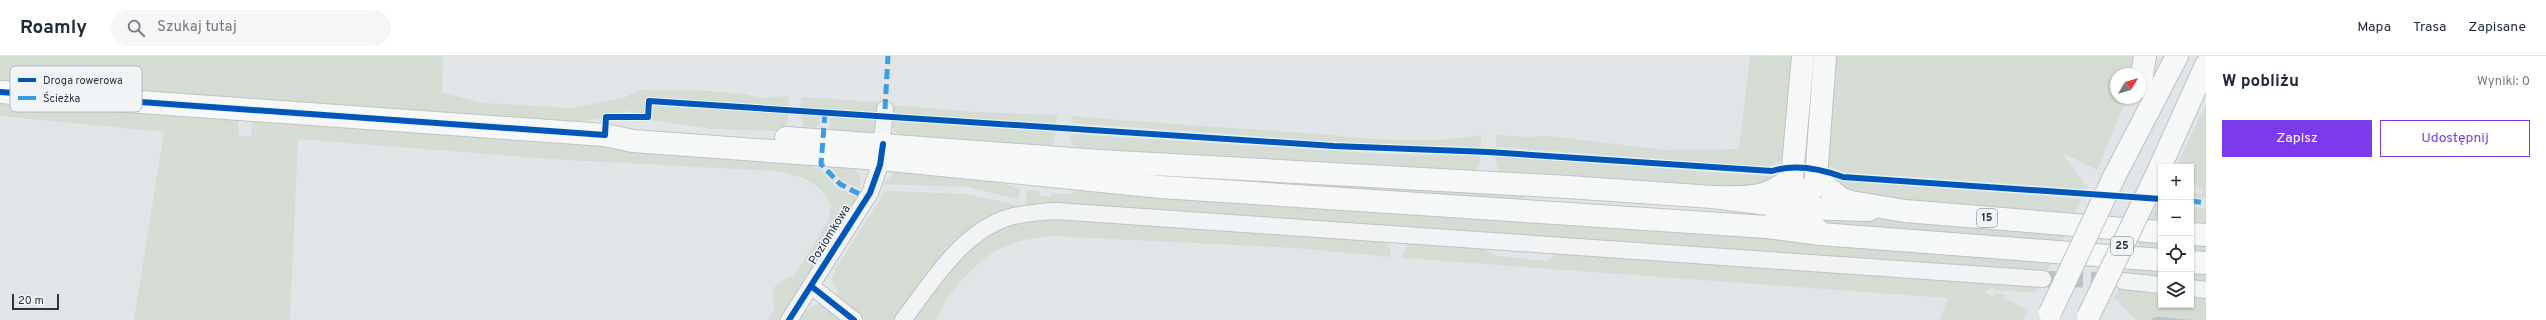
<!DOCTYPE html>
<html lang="pl">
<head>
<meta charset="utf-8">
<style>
  :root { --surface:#fff; --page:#f6f6f7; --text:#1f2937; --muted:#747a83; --line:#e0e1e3; --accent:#7c3aed }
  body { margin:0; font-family:Overpass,sans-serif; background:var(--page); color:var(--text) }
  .controls { position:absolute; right:12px; bottom:12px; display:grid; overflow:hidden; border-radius:0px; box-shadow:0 1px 3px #0004 }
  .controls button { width:36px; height:36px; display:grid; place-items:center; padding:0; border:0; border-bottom:1px solid var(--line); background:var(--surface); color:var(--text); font:20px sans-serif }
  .compass { position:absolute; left:2110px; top:12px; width:36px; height:36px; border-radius:50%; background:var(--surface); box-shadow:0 1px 3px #0004; rotate:52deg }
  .scale { position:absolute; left:12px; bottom:10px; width:47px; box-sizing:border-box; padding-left:4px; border:2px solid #283542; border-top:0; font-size:11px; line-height:14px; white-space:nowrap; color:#283542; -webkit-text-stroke:3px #f0f4f7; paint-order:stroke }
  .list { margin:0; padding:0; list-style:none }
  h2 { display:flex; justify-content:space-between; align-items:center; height:52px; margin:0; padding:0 16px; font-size:17px }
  h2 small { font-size:13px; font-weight:400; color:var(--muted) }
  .actions { display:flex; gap:8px; padding:12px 16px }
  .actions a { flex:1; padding:9px 0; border:1px solid var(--accent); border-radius:0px; text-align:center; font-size:14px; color:var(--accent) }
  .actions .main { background:var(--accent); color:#fff }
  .icon { flex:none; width:22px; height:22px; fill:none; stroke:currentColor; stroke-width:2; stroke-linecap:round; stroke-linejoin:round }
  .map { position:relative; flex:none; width:2206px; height:264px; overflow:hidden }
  header { display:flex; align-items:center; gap:24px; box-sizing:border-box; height:56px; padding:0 20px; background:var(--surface); border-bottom:1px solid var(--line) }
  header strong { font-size:19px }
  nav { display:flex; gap:22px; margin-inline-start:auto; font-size:14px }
  .search { width:280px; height:36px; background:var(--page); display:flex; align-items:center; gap:10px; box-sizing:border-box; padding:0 14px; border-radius:22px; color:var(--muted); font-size:15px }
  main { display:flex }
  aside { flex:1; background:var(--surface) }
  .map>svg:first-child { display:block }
</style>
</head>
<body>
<header>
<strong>Roamly</strong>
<div class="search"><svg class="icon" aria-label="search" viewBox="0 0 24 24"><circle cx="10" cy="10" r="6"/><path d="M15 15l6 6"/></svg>Szukaj tutaj</div>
<nav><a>Mapa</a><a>Trasa</a><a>Zapisane</a></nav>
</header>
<main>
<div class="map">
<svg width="2206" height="264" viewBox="0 0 2206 264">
  <rect width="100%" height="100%" fill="#e2e5e8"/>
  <!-- green -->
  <g fill="#d4dcd3">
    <path d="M0 0H443L442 37 483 47 572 52 624 42 638 34 710 35 746 38 758 42 789 40V51L646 41 645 59H633V56L623 55 622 58H605L604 62 572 66 0 25Z"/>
    <path d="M1750 0H1795L1785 103 1767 111 1496 91V79L1524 81 1550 80 1665 94 1739 93Z"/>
    <path d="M1836 0H2132L2131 18H2116V42H2127L2097 114 2063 97 2084 128 2089 129 2086 133 1841 116 1827 108 1832 28Z"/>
    <path d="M801 41 880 46V57L800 52Z"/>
    <path d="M0 45 238 63 239 80 251 81 253 64 812 106 811 111 820 113 838 133 858 142 781 264H768L775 253C768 233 775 225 794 220L828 165 831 149C819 124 801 120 775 115L550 103 298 83 290 264H134L164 76 0 60Z"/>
    <path d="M2206 48V142L2191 141V137L2202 138 2203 135 2191 128V111H2176Z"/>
    <path d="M653 49 789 57 787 71 779 75 711 73 652 64Z"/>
    <path d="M893 49 973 56 1057 59 1056 69 892 58Z"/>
    <path d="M800 58 819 59 820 68 815 72 814 75 805 74Z"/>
    <path d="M833 60 879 64 873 79 830 76V63Z"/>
    <path d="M1072 60C1149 67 1227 71 1305 77 1363 81 1424 90 1481 79V91L1382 89 1071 67Z"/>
    <path d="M892 65 1056 76 1054 87 1049 91 898 79 893 73Z"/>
    <path d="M1070 78 1382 98 1481 100 1478 111 1474 115 1355 111 1080 93 1073 89Z"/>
    <path d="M1495 100 1779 121 1748 133 1504 117 1498 114Z"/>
    <path d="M828 108 851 109 860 119V133L841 124Z"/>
    <path d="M896 114 965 119 1020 132 1019 143 967 131 884 128Z"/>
    <path d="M1162 119 1524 138V142L1445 144 1162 124Z"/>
    <path d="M1833 124 2082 143 2074 158 1863 142 1850 137Z"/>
    <path d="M1081 133 2053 202 2046 217 1025 151 1027 134 1039 135V139L1051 141V137L1068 138Z"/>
    <path d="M885 135 967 138 1018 149 1019 151 997 160 896 262 893 264H866L835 239 839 237 832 224 835 214Z"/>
    <path d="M2157 148 2161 149V163L2151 162Z"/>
    <path d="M2191 151 2206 152V167L2191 166Z"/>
    <path d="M1040 161 1386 185 1390 193V201L1295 192 1051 180C1034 182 1019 184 1003 191 980 201 944 239 937 264H912C953 212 971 176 1040 161Z"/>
    <path d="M1849 161 2065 177 2058 191 1836 174 1814 163Z"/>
    <path d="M2141 183 2161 185V199L2135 197Z"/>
    <path d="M1415 184 1481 191 1496 200 1547 205 1557 196 2039 230 2035 237 2005 234V236L1991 232 1984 236 1993 240 1995 237 2005 239 2004 242 2028 254 2023 264H1940L1948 242 1402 202 1407 189Z"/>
    <path d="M2191 187 2206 188V202L2191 201Z"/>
    <path d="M2129 209 2161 211V225L2124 220Z"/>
    <path d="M2191 213 2206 215V230L2191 228Z"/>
    <path d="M2119 232 2154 236 2161 235V249H2191V238L2206 240V264H2135L2118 245 2114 243Z"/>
    <path d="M817 248 826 251 841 264H800L804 256Z"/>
  </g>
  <!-- water -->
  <path fill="#b0c6d4" d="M2159 261 2191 264H2152L2153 262Z"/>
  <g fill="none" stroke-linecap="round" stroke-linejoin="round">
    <!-- street-tunnel -->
    <path stroke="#bdc2c7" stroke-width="16" stroke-dasharray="16 8" stroke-linecap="butt" d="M2043 223 2115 224"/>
    <!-- street casing -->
    <g stroke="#c0c3c6" stroke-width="18">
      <g id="street">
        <path d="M2123 225 2161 229"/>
        <path d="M811 230 854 264"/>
        <path d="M2191 232 2206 234"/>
        <path d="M789 264 870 137 880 109 885 53"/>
        <path d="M903 264C932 226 962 175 1010 161 1025 157 1041 156 1056 155L2043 223"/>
      </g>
    </g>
    <!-- secondary casing -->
    <g stroke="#c0c3c6" stroke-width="24">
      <g id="secondary">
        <path d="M0 36 605 79 633 85 881 103 1161 131 1767 171 1821 178"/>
        <path d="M786 82 1099 105 1568 131 1712 141 1800 152 1869 154"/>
      </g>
    </g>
    <!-- primary casing -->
    <g stroke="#bec2c6" stroke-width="24">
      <g id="primary">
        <path d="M1803 0 1792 121C1794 145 1804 161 1821 178L2161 204"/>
        <path d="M2140 31 2145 0"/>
        <path d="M2156 120 2206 9"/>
        <path d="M2114 121 2177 0"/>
        <path d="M1816 122 1840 142 1851 146 1905 155 2161 176"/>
        <path d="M1712 141C1745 141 1766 145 1792 121"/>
        <path d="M1767 171C1793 158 1807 151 1816 122L1825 0"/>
        <path d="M2191 178 2206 179"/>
        <path d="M2191 206 2206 207"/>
      </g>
    </g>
    <!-- street -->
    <use href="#street" stroke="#f2f3f4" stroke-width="16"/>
    <!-- secondary -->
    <use href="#secondary" stroke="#f6f7f7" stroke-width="22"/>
    <!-- primary -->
    <use href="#primary" stroke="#f6f7f7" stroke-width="22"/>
    <!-- primary-bridge casing -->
    <g stroke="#bec2c6" stroke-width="24" stroke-linecap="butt">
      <g id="primary-bridge">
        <path d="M2050 257 2114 121"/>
        <path d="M2088 261 2156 120"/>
      </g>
    </g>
    <!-- primary-bridge -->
    <use href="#primary-bridge" stroke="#f6f7f7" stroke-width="22"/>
    <!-- quiet -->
    <g stroke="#3d9de3" stroke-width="5" stroke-dasharray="10 5" stroke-linecap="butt">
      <path d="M885 53 888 0"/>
      <path d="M825 57 821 108 840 128 867 142"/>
      <path d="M2191 145 2206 147"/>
    </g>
    <!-- cycleway casing -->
    <g stroke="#f0f4f7" stroke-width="8">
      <g id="cycleway">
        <path d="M0 36 605 79 606 61H648L649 45 1334 90 1488 96 1772 115C1794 108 1821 113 1843 121L2161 143"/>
        <path d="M811 230 854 264"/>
        <path d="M789 264 870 137 880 109 883 88"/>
      </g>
    </g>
    <!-- cycleway -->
    <use href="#cycleway" stroke="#0057b8" stroke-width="6"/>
  </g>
  <g text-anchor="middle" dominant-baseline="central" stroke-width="3" stroke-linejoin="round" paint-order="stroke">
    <!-- shield labels -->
    <g fill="#f0f4f7" stroke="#646e78" stroke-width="1">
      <rect x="1977" y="153" width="20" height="18" rx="3"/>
      <rect x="2111" y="181" width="22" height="18" rx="3"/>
    </g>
    <g font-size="11" font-weight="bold" fill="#283542">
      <text x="1987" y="162">15</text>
      <text x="2122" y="190">25</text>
    </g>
    <!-- street labels -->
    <g font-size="12" fill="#283542" stroke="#f0f4f7">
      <text transform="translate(830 179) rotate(-58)">Poziomkowa</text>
    </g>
  </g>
  <!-- legend -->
  <rect x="10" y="10" width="132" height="46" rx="6" fill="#f0f4f7" stroke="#b4bbc1" stroke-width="1"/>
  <rect x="18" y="22" width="18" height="4" fill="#0057b8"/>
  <rect x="18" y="40" width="18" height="4" fill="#3d9de3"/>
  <g font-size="11" fill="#283542">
    <text x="43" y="28">Droga rowerowa</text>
    <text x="43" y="46">Ścieżka</text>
  </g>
</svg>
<div class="controls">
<button>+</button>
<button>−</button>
<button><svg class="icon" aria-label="locate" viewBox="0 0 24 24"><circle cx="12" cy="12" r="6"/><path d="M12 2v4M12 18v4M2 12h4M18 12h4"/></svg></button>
<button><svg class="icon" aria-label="layers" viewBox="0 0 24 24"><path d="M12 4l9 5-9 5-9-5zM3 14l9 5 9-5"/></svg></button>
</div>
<svg class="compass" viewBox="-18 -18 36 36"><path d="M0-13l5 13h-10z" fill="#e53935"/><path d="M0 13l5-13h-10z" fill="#747a83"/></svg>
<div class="scale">20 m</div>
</div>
<aside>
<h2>W pobliżu<small>Wyniki: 0</small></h2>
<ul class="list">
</ul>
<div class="actions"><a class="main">Zapisz</a><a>Udostępnij</a></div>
</aside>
</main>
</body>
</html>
